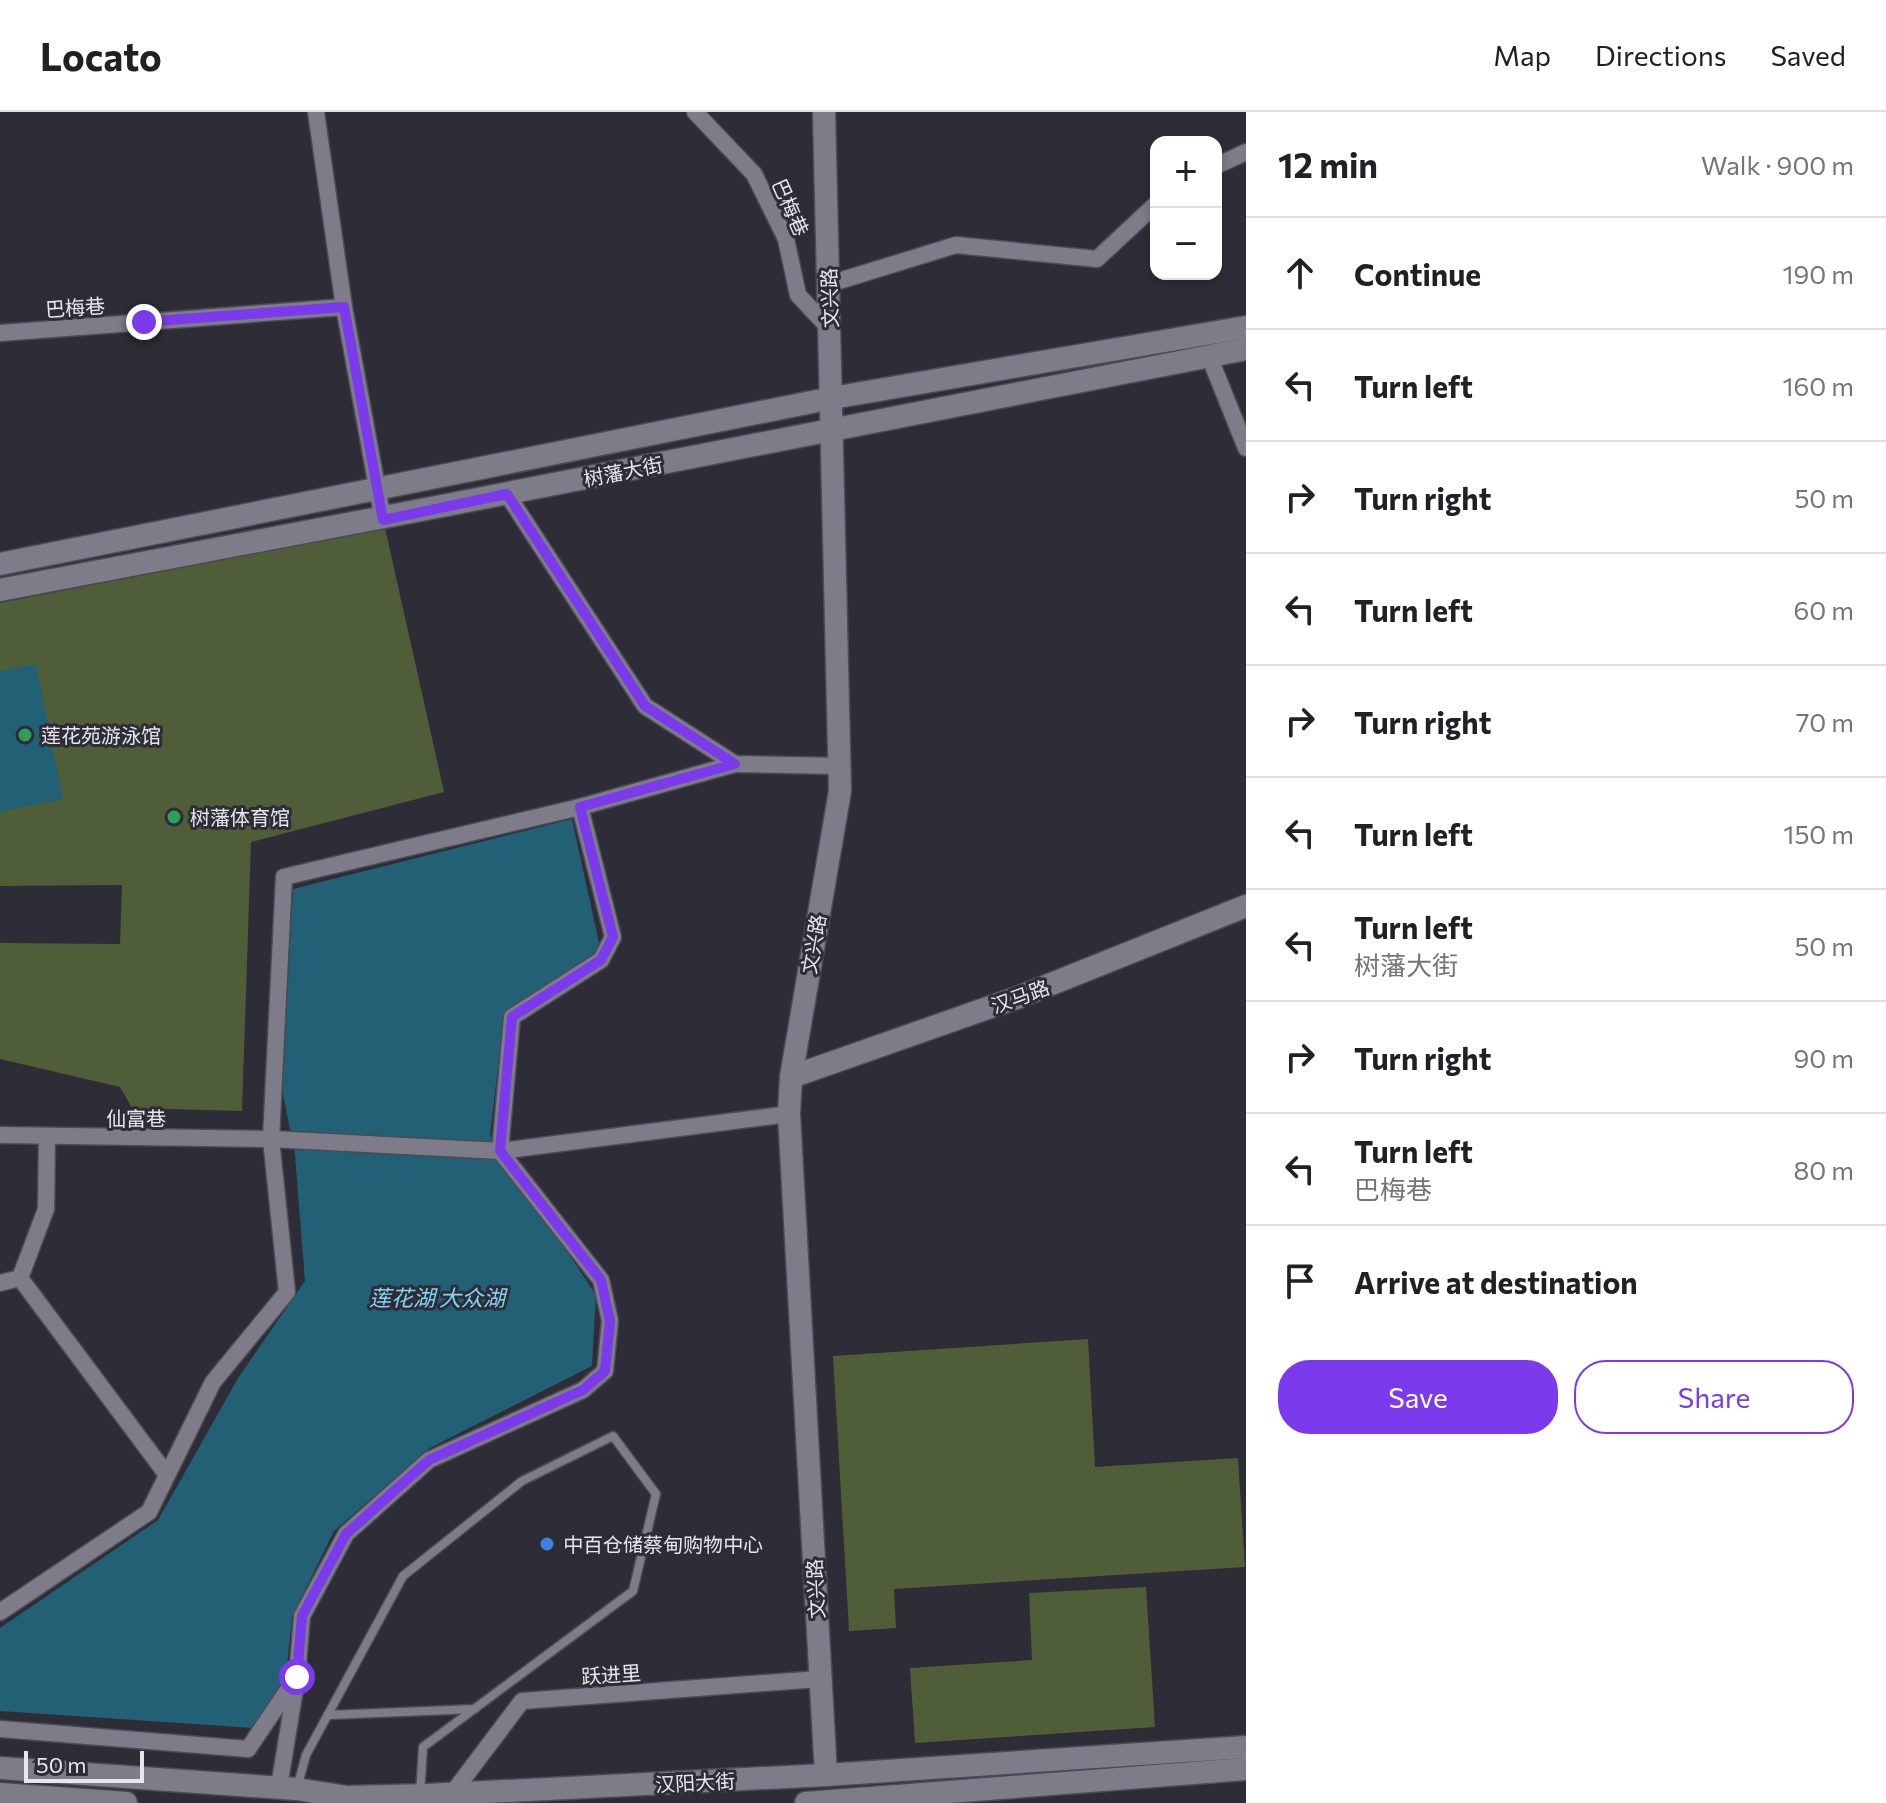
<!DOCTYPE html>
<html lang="en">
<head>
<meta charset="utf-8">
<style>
  :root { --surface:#fff; --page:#f2f2f2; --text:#202124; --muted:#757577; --line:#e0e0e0; --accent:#7c3aed }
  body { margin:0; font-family:Commissioner,"Noto Sans SC",sans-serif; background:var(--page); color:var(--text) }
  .controls { position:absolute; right:24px; top:24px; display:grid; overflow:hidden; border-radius:16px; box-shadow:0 4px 12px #0003 }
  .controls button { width:72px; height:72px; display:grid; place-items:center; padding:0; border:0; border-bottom:2px solid var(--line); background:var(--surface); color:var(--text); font:40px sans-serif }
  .scale { position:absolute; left:24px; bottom:20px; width:120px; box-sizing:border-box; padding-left:8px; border:4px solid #e7e6ec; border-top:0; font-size:22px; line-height:28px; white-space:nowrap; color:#e7e6ec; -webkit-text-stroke:6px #2e2c36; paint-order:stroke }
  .stop { position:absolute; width:24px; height:24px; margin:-18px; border:6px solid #7c3aed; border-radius:50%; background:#fff }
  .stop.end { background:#7c3aed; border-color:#fff; box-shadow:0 2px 8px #0008 }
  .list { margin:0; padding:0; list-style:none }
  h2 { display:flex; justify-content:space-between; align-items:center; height:104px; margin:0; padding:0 32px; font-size:34px }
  h2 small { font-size:26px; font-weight:400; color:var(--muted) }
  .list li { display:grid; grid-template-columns:52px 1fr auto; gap:24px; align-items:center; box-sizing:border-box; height:112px; padding:0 32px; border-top:2px solid var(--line) }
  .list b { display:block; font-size:30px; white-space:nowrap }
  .list p { margin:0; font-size:26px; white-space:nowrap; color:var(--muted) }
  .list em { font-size:26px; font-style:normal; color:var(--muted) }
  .actions { display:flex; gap:16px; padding:24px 32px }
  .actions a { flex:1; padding:18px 0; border:2px solid var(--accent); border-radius:32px; text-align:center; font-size:28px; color:var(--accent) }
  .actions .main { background:var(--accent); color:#fff }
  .icon { flex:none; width:44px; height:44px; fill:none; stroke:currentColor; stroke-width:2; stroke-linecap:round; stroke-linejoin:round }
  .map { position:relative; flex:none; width:1246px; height:1691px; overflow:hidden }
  header { display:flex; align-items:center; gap:48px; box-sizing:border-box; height:112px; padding:0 40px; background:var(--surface); border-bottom:2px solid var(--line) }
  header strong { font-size:38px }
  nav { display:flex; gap:44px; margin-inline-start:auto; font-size:28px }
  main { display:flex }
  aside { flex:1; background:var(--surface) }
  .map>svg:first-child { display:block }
</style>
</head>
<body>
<header>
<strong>Locato</strong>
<nav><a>Map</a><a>Directions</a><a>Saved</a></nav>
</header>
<main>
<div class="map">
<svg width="1246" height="1691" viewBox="0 0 1246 1691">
  <rect width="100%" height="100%" fill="#2e2c36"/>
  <!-- green -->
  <g fill="#505d39">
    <path d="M385 416 444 680 251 730 242 999 132 996 120 975 0 947V831L120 832 122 773 0 774V491Z"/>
    <path d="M1088 1227 1095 1355 1238 1346 1245 1455 894 1477 896 1516 849 1519 833 1244Z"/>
    <path d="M1146 1475 1155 1615 915 1631 910 1556 1032 1548 1029 1481Z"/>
  </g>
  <!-- water -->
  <g fill="#216075">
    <path d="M36 552 63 687 0 700V559Z"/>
    <path d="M572 707 601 840 504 905 490 1023 596 1183 592 1254 430 1336 334 1419 292 1505 285 1574 254 1616 0 1599V1516L158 1408 238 1266 305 1169 295 1043 282 977 293 777Z"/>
  </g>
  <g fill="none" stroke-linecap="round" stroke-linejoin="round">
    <!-- lane casing -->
    <g stroke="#4c4b53" stroke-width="11">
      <g id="lane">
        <path d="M328 1603 475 1597"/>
        <path d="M297 1676 306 1643 403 1464 522 1369 613 1324 656 1382 633 1479 423 1635 420 1682"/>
      </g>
    </g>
    <!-- street casing -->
    <g stroke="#4c4b53" stroke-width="19">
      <g id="street">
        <path d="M316 0 344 195 383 408"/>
        <path d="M695 0 754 62 786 127 798 183 830 217"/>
        <path d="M1216 54 1246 40"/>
        <path d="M829 172 956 133 1097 147 1156 92"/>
        <path d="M0 221 344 195"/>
        <path d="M1209 244 1246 336"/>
        <path d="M507 382 645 594 735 652 839 654"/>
        <path d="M0 1023 271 1027 500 1039 789 1002"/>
        <path d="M20 1166 167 1363"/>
        <path d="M0 1171 20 1166 46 1097 47 1024"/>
        <path d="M0 1500 149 1400 213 1270 287 1180 271 1027 284 765 580 695 735 652"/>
        <path d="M0 1617 248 1637 294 1569"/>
        <path d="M279 1675 297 1565 302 1504 346 1422 429 1348 583 1278 605 1259 610 1209 601 1168 500 1039 512 905 601 848 613 825 580 695"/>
        <path d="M451 1683 522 1589 819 1567"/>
      </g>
    </g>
    <!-- secondary casing -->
    <g stroke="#4c4b53" stroke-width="25">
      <g id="secondary">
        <path d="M824 0 840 679 791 965 789 1002 826 1663"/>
        <path d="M0 452 832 286 1246 215"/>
        <path d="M0 478C416 401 830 317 1246 237"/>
        <path d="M791 965 1019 885 1246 794"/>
        <path d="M0 1656 297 1677 347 1685 427 1683 826 1663 1246 1635"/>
        <path d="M0 1682 126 1691"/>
        <path d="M806 1691 1246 1657"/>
      </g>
    </g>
    <!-- lane -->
    <use href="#lane" stroke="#7e7c88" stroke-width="8"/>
    <!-- street -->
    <use href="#street" stroke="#7e7c88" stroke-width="16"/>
    <!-- secondary -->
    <use href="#secondary" stroke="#7e7c88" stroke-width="22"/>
  </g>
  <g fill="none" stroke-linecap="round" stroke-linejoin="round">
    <!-- route -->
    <path stroke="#7c3aed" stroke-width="10" d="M144 210 344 195 383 408 507 382 645 594 735 652 580 695 613 825 601 848 512 905 500 1039 601 1168 610 1209 605 1259 583 1278 429 1348 346 1422 302 1504 297 1565"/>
  </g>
  <!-- markers -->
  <g fill="#2e9e5b" stroke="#2e2c36" stroke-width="3">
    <circle cx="25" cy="623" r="8"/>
    <circle cx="174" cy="705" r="8"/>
  </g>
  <circle fill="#3f7fe0" stroke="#2e2c36" stroke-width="3" cx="547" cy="1432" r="8"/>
  <g text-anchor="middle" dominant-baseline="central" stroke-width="6" stroke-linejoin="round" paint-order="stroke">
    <!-- street labels -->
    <g font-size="20" fill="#e7e6ec" stroke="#2e2c36">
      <text transform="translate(791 95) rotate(66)">巴梅巷</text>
      <text transform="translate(829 186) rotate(-92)">文兴路</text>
      <text transform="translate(75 195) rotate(-4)">巴梅巷</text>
      <text transform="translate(623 359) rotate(-11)">树藩大街</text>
      <text transform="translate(813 832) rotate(-80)">文兴路</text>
      <text transform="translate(1020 884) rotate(-20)">汉马路</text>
      <text x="136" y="1006">仙富巷</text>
      <text transform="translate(815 1477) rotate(-93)">文兴路</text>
      <text transform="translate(611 1562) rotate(-4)">跃进里</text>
      <text transform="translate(695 1670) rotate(-3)">汉阳大街</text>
    </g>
    <!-- poi labels -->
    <g font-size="20" fill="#e7e6ec" stroke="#2e2c36" text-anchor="start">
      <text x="41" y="623">莲花苑游泳馆</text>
      <text x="190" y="705">树藩体育馆</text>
      <text x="563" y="1432">中百仓储蔡甸购物中心</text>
    </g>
    <!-- water labels -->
    <g font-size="22" font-style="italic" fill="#7ed5f5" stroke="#2e2c36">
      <text x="437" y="1185">莲花湖 大众湖</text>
    </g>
  </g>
</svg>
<div class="controls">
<button>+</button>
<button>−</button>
</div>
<div class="scale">50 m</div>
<div class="stop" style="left:297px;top:1565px"></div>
<div class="stop end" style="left:144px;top:210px"></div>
</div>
<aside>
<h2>12 min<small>Walk · 900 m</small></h2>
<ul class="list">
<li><svg class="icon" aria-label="ahead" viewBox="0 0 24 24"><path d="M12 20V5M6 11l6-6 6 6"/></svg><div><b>Continue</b></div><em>190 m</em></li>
<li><svg class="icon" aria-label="left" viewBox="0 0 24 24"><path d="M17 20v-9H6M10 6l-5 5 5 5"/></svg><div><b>Turn left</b></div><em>160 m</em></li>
<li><svg class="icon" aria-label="right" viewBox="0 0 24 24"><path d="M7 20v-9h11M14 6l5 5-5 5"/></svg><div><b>Turn right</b></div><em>50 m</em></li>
<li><svg class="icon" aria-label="left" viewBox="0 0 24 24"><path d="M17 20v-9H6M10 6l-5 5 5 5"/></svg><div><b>Turn left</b></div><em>60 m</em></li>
<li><svg class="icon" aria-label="right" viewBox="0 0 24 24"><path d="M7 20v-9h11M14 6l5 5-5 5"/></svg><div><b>Turn right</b></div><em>70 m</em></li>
<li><svg class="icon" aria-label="left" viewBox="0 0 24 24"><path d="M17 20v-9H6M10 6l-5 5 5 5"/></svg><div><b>Turn left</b></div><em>150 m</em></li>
<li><svg class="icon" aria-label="left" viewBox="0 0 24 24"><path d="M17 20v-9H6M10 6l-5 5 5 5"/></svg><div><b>Turn left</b><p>树藩大街</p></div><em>50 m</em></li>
<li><svg class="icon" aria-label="right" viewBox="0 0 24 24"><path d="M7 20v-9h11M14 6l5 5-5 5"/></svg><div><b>Turn right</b></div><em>90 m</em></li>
<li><svg class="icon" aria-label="left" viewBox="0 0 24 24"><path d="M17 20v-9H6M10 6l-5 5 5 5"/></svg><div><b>Turn left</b><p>巴梅巷</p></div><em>80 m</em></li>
<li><svg class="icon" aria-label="arrive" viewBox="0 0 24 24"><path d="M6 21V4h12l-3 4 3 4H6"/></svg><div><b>Arrive at destination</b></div></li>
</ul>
<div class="actions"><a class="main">Save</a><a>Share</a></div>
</aside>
</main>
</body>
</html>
